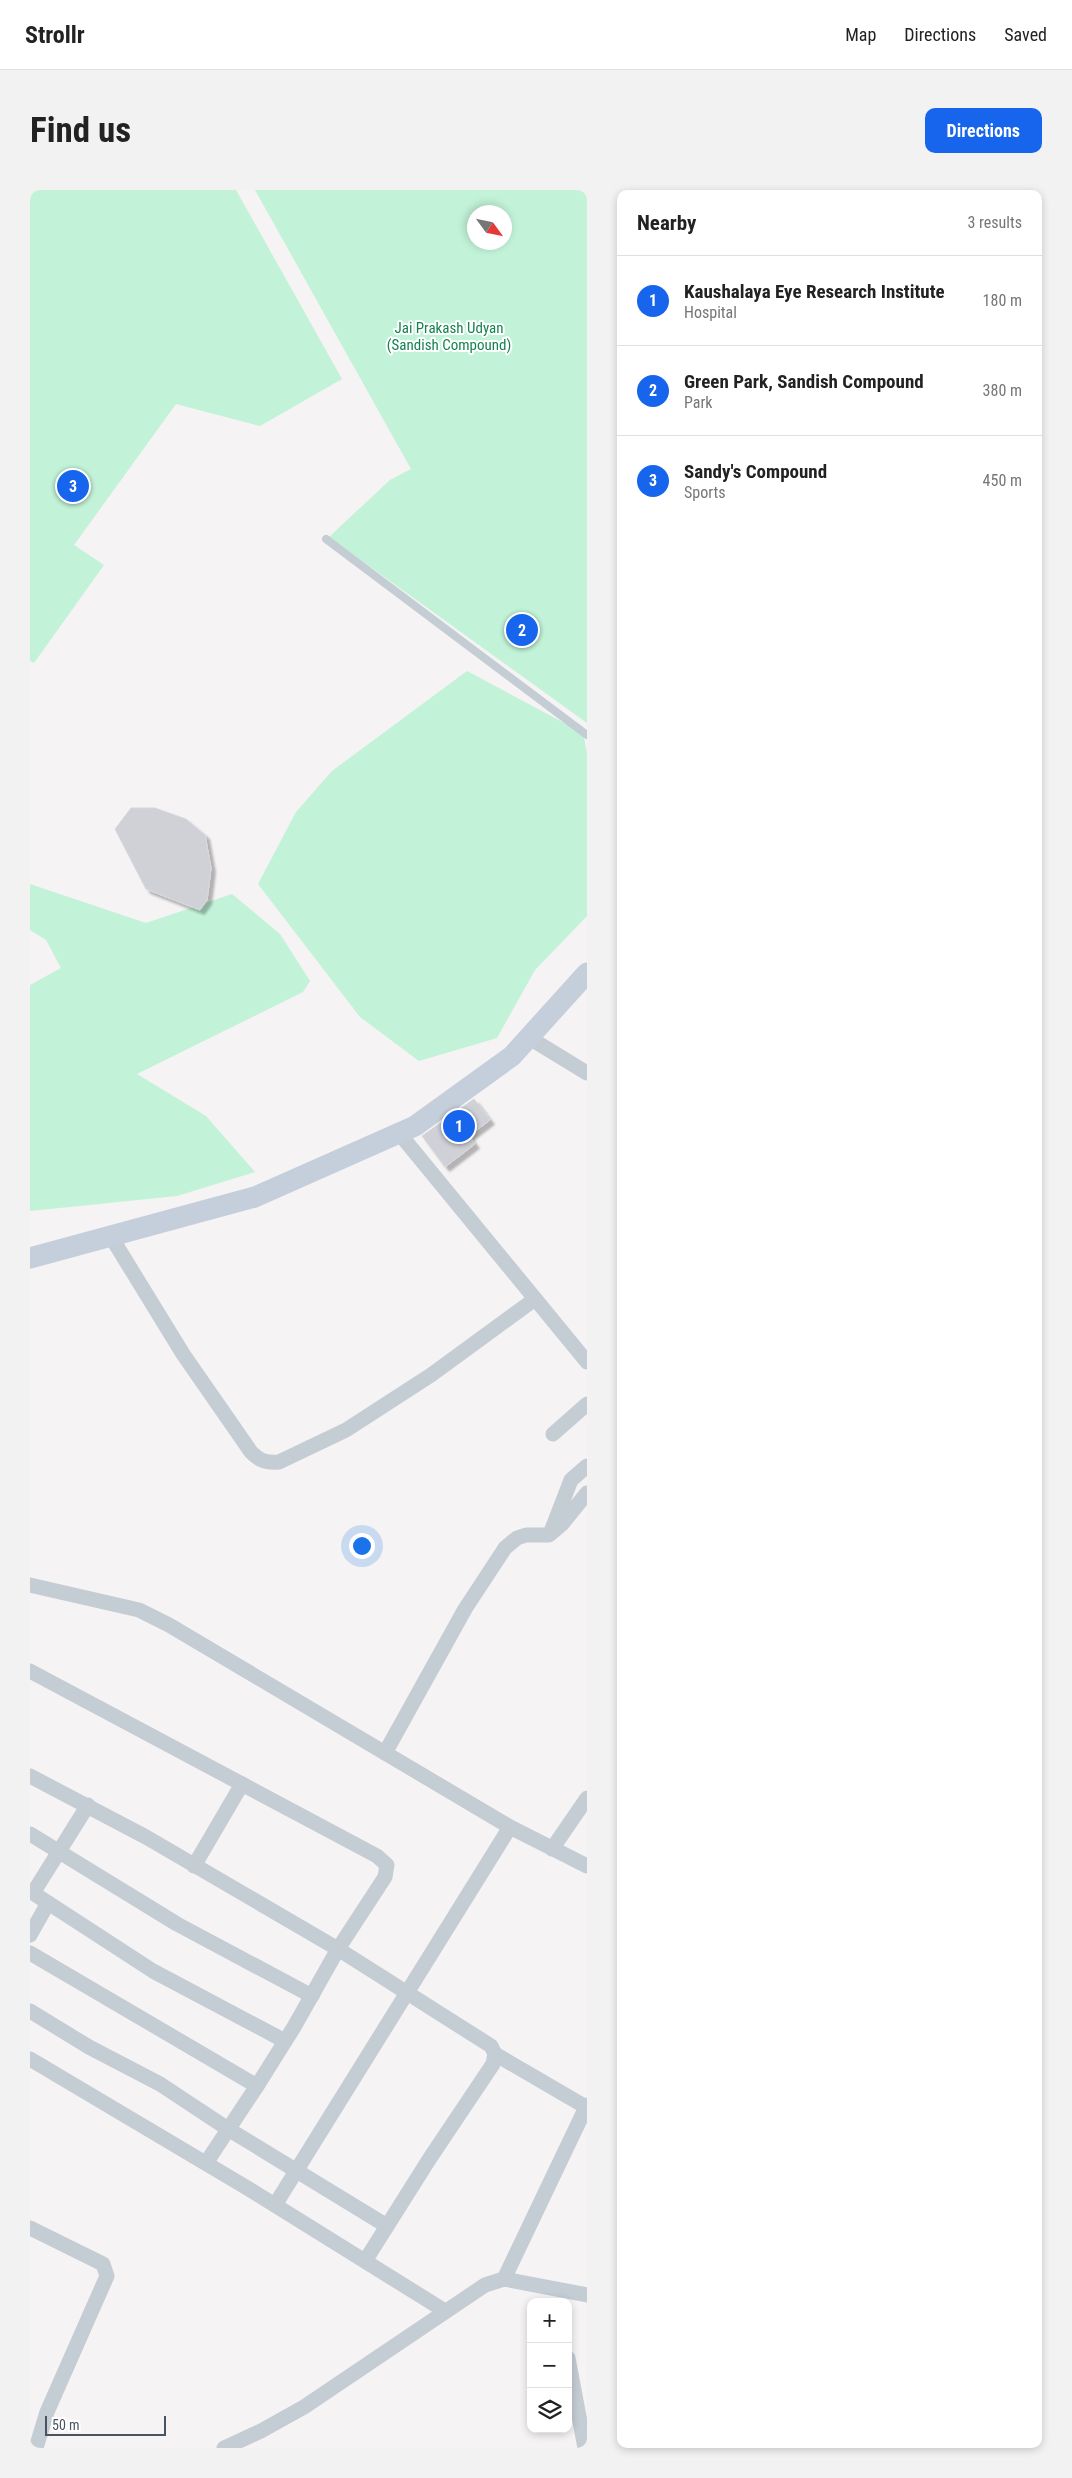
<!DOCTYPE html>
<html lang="en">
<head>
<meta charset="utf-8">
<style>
  :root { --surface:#fff; --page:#f2f2f2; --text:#222; --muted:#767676; --line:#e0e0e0; --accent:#1665ec }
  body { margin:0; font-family:"Roboto Condensed",sans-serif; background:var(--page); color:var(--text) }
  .controls { position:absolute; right:15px; bottom:15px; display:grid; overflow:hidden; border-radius:10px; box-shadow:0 2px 8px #0003 }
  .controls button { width:45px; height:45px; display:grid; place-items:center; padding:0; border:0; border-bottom:1px solid var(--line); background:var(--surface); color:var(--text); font:25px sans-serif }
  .compass { position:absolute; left:437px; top:15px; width:45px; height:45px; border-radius:50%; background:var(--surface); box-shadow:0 2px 8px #0003; rotate:123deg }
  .scale { position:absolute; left:15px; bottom:12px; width:121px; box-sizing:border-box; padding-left:5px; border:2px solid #495461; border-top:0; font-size:14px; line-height:18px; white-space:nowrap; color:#495461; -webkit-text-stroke:4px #fff; paint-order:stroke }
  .you { position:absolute; left:331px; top:1355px; width:18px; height:18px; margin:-12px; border:4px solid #fff; border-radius:50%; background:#1a73e8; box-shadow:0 0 0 8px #1a73e833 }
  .badge { display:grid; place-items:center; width:32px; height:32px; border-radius:50%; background:var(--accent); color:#fff; font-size:16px; font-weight:700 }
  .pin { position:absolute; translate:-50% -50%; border:2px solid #fff; box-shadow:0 1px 5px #0006 }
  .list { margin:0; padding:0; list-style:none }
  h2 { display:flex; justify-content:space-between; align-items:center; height:65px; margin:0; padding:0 20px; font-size:21px }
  h2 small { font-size:16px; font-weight:400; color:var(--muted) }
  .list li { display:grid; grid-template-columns:32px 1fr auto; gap:15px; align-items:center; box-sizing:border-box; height:90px; padding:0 20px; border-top:1px solid var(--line) }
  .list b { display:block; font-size:19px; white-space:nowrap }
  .list p { margin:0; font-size:16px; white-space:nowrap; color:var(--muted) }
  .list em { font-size:16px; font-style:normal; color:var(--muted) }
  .icon { flex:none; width:28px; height:28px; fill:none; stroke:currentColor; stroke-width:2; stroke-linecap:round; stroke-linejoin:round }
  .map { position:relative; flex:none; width:557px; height:2258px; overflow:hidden; border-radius:10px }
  header { display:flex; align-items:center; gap:30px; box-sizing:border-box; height:70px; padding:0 25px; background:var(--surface); border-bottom:1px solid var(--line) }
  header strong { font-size:24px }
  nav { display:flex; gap:28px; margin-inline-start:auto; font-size:18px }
  .intro { display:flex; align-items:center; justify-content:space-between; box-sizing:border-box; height:120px; padding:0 30px }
  h1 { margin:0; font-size:35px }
  .button { padding:12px 22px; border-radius:10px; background:var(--accent); color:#fff; font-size:18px; font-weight:700 }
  main { display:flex; gap:30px; padding:0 30px }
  aside { flex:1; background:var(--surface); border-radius:10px; box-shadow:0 2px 8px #0003 }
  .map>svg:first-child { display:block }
</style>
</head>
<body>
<header>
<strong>Strollr</strong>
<nav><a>Map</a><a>Directions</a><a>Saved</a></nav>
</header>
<div class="intro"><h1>Find us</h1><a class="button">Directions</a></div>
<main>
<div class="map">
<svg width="557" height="2258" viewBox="0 0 557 2258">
  <defs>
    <filter id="shadow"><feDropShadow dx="4.5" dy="4.5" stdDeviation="1" flood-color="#0004"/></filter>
  </defs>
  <rect width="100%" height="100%" fill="#f5f3f3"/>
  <!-- green -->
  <g fill="#c2f2d8" fill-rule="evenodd">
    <path d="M0 0H206L312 189 230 236 146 214 44 355 74 375 4 473 0 471Z"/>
    <path d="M225 0H557V533L299 347 360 290 381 279ZM444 22H474V52H444Z"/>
    <path d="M437 481 553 543 557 563V726L505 780 467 848 389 871 330 827 228 694 266 622 302 581Z"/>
    <path d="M0 694 116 733 202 704 250 744 280 791 273 802 107 884 176 926 225 982 147 1006 0 1021V795L31 778 16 750 0 740Z"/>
  </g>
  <!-- building -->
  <g fill="#cfd1d7" stroke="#d7d8de" filter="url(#shadow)">
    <path d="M101 618H125L156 629 175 645 181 678 177 710 170 720 116 699 85 639Z"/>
    <path d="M444 909 460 930 439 946 445 954 415 977 392 946Z"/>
  </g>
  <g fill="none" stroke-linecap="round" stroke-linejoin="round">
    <!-- service -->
    <path stroke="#c4ccd4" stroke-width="8" d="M296 349 557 545"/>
    <!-- minor -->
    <g stroke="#c4ccd4" stroke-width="15">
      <path d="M498 847 557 883"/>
      <path d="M369 943 557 1172"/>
      <path d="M80 1045 153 1164 221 1262C230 1271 236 1273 249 1272L316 1240 401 1185 505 1109"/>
      <path d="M523 1244 557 1214"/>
      <path d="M522 1339 541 1290 557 1276"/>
      <path d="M0 1395 109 1420 139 1435 480 1637 557 1676"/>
      <path d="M0 1481 347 1666 357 1675 355 1687 308 1759 264 1837 227 1896 176 1973"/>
      <path d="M355 1563 435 1419 475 1358 487 1348 496 1345H519L532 1334 557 1303"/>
      <path d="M0 1586 116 1647 308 1759 461 1856 465 1864 463 1874 400 1968 335 2071"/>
      <path d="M58 1615 3 1703 123 1781 255 1851"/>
      <path d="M0 1644 147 1734 282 1806"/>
      <path d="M522 1659 557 1608"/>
      <path d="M164 1676 212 1594"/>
      <path d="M0 1745 18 1713"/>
      <path d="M0 1763 227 1896"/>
      <path d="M0 1821 59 1857 130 1894 198 1939 357 2036"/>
      <path d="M465 1864 556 1917"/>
      <path d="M0 1869 219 1999 415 2121"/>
      <path d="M245 2015 480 1637"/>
      <path d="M0 2038 73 2074 77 2086 17 2222 6 2258"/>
      <path d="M474 2089 557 1915"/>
      <path d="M538 2168 555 2258"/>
      <path d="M194 2258 231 2241 274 2217 455 2095 474 2089 557 2105"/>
    </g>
    <!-- secondary -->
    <path stroke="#c5cedb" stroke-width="21" d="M0 1068 225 1007 385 936 482 866 557 783"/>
  </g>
  <g text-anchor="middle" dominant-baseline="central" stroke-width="4" stroke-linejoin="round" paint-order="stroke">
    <!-- park labels -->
    <g font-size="15" fill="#158253" stroke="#fff">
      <text x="419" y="138">Jai Prakash Udyan<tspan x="419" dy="17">(Sandish Compound)</tspan></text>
    </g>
  </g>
</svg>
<div class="controls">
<button>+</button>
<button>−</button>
<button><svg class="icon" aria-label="layers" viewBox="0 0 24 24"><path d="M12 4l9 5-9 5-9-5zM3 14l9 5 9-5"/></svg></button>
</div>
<svg class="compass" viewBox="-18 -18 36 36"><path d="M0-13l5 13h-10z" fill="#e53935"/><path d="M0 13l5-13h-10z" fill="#767676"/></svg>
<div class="scale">50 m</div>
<div class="you"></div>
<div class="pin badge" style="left:429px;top:936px">1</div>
<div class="pin badge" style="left:492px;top:440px">2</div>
<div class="pin badge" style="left:43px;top:296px">3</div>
</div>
<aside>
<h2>Nearby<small>3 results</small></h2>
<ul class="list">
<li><span class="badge">1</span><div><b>Kaushalaya Eye Research Institute</b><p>Hospital</p></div><em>180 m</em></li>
<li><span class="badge">2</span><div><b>Green Park, Sandish Compound</b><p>Park</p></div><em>380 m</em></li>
<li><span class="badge">3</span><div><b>Sandy's Compound</b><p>Sports</p></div><em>450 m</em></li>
</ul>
</aside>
</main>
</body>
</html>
